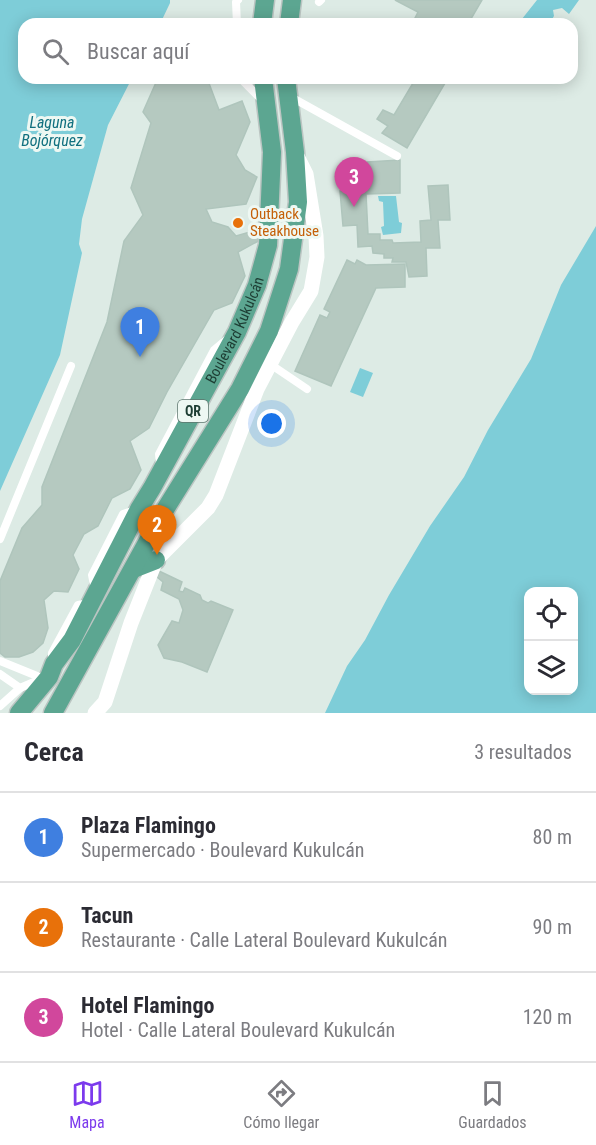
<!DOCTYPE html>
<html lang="es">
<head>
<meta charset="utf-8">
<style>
  :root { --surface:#fff; --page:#f2f2f3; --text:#2b2b33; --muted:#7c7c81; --line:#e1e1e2; --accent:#7c3aed }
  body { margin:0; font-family:"Roboto Condensed",sans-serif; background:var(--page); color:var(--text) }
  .controls { position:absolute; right:18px; bottom:18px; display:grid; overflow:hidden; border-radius:12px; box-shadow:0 3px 15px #0003 }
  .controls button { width:54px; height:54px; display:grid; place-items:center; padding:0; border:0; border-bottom:2px solid var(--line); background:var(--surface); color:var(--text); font:30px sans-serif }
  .you { position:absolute; left:272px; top:424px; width:21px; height:21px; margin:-15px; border:4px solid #fff; border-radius:50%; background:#1a73e8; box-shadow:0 0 0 9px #1a73e833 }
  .badge { display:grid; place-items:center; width:39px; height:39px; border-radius:50%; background:var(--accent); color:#fff; font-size:20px; font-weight:700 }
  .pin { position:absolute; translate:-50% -50px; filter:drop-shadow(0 2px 3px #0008) }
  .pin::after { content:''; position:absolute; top:32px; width:21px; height:18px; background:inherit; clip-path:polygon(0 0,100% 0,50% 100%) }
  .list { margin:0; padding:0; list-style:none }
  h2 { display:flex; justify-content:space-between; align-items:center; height:78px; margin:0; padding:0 24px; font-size:26px }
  h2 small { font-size:20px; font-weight:400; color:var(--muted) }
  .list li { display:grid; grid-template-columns:39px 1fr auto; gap:18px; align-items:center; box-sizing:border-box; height:90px; padding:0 24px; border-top:2px solid var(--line) }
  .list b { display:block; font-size:22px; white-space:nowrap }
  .list p { margin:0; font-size:20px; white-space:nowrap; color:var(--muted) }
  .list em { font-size:20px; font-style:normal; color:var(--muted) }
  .icon { flex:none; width:33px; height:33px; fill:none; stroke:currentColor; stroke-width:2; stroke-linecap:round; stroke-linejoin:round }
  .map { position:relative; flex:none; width:596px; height:713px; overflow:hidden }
  .search { position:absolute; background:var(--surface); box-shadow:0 3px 15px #0003; left:18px; right:18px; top:18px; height:66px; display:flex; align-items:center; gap:15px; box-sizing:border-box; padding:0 21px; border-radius:18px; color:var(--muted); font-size:22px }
  .sheet { height:348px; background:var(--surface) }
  nav { display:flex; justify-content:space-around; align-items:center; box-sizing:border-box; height:84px; border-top:2px solid var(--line); background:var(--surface); font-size:16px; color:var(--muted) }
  nav a { display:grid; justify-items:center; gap:3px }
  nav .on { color:var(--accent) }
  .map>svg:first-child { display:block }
</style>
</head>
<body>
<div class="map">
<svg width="596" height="713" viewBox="0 0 596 713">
  <rect width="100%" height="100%" fill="#ddebe5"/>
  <!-- water -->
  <g fill="#7ecdd8" fill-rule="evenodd">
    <path d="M0 0H170V3L160 24H24V78H132L108 125 82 219 79 244 82 253 60 355 0 491Z"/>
    <path d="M537 0H579L569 14 562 8 553 10 554 16 549 24H518Z"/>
    <path d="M378 196H396L399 222 402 223 401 233 383 235 381 227 384 226 383 202 379 201Z"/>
    <path d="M596 226V713H325L347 666 365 640 389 595 430 526 464 477 488 430 531 359 561 285ZM528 592H574V690H528Z"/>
    <path d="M360 368 373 373 363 397 350 392Z"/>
  </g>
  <!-- building -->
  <g fill="#b5c9c0" stroke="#afc5bc" stroke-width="1.5">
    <path d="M395 0H482L468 24H412L418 12Z"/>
    <path d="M158 78H207L219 110 242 101 250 122 236 155 245 170 257 177 246 204 206 209 212 222 228 227 236 236 260 229 262 239 238 252 245 276 232 303 214 310 167 392 149 428 130 441 141 470 130 489 112 498 98 526 84 534 73 555 79 569 68 592 54 591 44 600 48 628 43 643 33 652 19 657H5L0 653V581L22 528 42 505V487L107 322 124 241 143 215 131 188 151 123 143 112Z"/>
    <path d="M416 78H448L407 148 382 133 388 126 377 119 383 110 394 115Z"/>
    <path d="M400 160V193L366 194 368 234H380V240H392L393 243 421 242 420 221 431 220 428 186 448 185 450 220H438L440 248H426L427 276 409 277 406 262H392L393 258H384V254L373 253 372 246 358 247 357 225 343 226 340 191 369 190 367 162Z"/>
    <path d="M347 260 355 264 357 260 366 265 405 264V287L376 288 331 386 295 371 320 315 327 318 330 312 324 309Z"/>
    <path d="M159 571 182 582 179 591 183 592 185 588 200 595 202 600 208 603 211 601 233 610 207 672 182 662 164 658 158 645 172 621 179 623 183 610 179 599 161 590 163 582 157 577Z"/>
  </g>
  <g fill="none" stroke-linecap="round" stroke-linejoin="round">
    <!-- primary casing -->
    <g stroke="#bbc5c2" stroke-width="21">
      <g id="primary">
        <path d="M262 24 265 0"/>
        <path d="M289 24 292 0"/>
        <path d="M133 569 156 560"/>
        <path id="s1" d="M19 713 49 677 54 664 72 640 139 509 152 488 237 332 257 285 268 245 272 152 263 78"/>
        <path d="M53 713 166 508 240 389 269 331 289 269 298 202 295 152 286 78"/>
      </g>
    </g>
    <!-- service -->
    <g stroke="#fff" stroke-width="8">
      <path d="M319 2 321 0"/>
      <path d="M237 24 236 2 238 0"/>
      <path d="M240 78 262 100"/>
      <path d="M291 97 397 156"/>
      <path d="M270 364 307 389"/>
      <path d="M160 465 159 454 214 350 226 340"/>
      <path d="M0 539 71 366"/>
      <path d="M95 590 92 575 123 514 135 510"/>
      <path d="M52 657V653L78 605 89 603"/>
      <path d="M0 661 42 678"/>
      <path d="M0 674 20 688"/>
      <path d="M0 706 20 688 41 679"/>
    </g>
    <!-- minor -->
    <path stroke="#fff" stroke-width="15" d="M95 713 105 702 131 623 156 560 208 508 216 495 257 389 292 322 311 291 317 257 316 236 306 174 296 154"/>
    <!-- primary -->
    <use href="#primary" stroke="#5ca691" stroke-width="18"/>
  </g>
  <!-- markers -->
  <circle fill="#e8710a" stroke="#eef8f3" stroke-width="2" cx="238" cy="223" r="6"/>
  <g text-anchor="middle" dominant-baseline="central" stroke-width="6" stroke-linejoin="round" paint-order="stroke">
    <!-- shield labels -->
    <rect fill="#eef8f3" stroke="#5c756d" stroke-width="1.5" x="178" y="400" width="30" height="22" rx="4.5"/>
    <g font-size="14" font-weight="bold" fill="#1d3d33">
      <text x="193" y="411">QR</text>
    </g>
    <!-- food labels -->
    <g font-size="15" fill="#c56008" stroke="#eef8f3" text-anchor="start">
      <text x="250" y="214">Outback<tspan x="250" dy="17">Steakhouse</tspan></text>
    </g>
    <!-- street labels -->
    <g font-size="15" fill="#1d3d33" stroke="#eef8f3">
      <text stroke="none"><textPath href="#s1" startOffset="441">Boulevard Kukulcán</textPath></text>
    </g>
    <!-- water labels -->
    <g font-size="16" font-style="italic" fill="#11707f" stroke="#eef8f3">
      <text x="52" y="122">Laguna<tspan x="52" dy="18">Bojórquez</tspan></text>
    </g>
  </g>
</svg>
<div class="controls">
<button><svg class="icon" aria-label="locate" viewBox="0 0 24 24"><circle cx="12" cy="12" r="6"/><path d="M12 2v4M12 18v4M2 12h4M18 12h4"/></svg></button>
<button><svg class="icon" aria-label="layers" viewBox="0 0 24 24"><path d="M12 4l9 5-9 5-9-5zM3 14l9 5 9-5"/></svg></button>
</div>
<div class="you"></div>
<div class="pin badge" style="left:140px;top:357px;background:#3f7fe0">1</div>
<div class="pin badge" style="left:157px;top:555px;background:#e8710a">2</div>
<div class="pin badge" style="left:354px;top:207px;background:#d1479c">3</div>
<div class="search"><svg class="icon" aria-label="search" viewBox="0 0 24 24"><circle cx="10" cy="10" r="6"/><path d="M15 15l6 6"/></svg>Buscar aquí</div>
</div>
<section class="sheet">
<h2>Cerca<small>3 resultados</small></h2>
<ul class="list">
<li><span class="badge" style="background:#3f7fe0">1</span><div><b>Plaza Flamingo</b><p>Supermercado · Boulevard Kukulcán</p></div><em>80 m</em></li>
<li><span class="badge" style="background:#e8710a">2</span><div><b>Tacun</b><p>Restaurante · Calle Lateral Boulevard Kukulcán</p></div><em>90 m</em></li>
<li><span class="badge" style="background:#d1479c">3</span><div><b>Hotel Flamingo</b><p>Hotel · Calle Lateral Boulevard Kukulcán</p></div><em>120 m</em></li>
</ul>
</section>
<nav>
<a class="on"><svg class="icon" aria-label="map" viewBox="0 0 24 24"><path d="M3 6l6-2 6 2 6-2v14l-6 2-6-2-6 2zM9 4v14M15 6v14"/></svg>Mapa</a>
<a><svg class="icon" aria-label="directions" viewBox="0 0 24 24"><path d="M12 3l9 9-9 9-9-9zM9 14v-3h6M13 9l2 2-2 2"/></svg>Cómo llegar</a>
<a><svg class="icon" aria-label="saved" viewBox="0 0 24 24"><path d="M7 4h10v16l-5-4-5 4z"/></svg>Guardados</a>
</nav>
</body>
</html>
